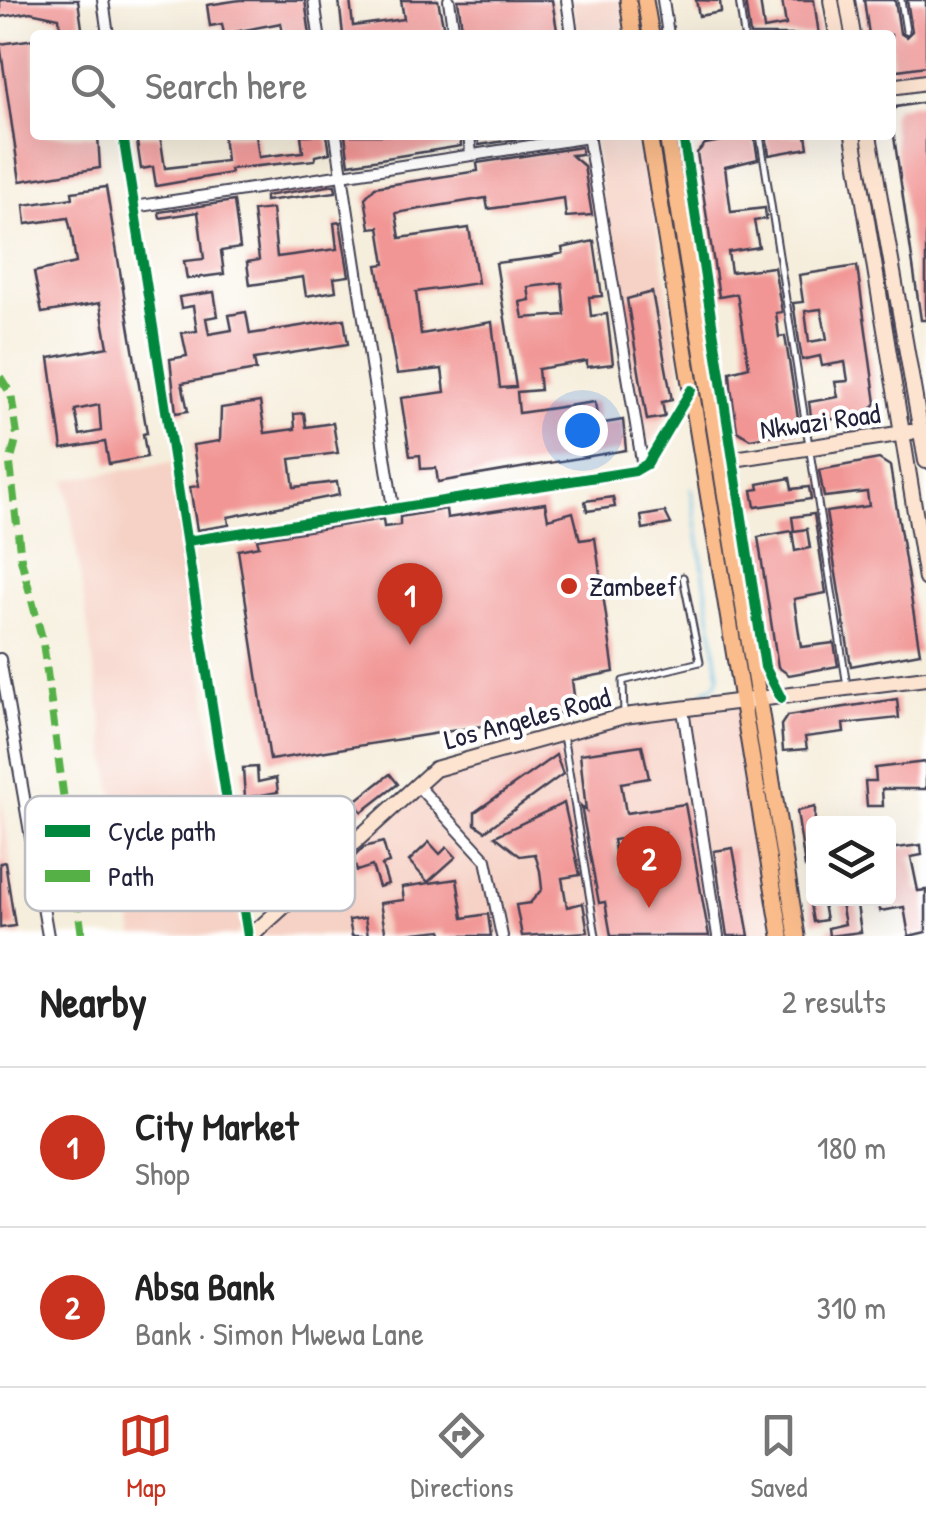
<!DOCTYPE html>
<html lang="en">
<head>
<meta charset="utf-8">
<style>
  :root { --surface:#fff; --page:#f2f2f2; --text:#222; --muted:#767676; --line:#e0e0e0; --accent:#c8321e }
  body { margin:0; font-family:"Patrick Hand",sans-serif; background:var(--page); color:var(--text) }
  .controls { position:absolute; right:30px; bottom:30px; display:grid; overflow:hidden; border-radius:10px; box-shadow:0 10px 40px #0002 }
  .controls button { width:90px; height:90px; display:grid; place-items:center; padding:0; border:0; border-bottom:2px solid var(--line); background:var(--surface); color:var(--text); font:50px sans-serif }
  .you { position:absolute; left:582px; top:430px; width:35px; height:35px; margin:-25px; border:8px solid #fff; border-radius:50%; background:#1a73e8; box-shadow:0 0 0 15px #1a73e833 }
  .badge { display:grid; place-items:center; width:65px; height:65px; border-radius:50%; background:var(--accent); color:#fff; font-size:32px; font-weight:700 }
  .pin { position:absolute; translate:-50% -82px; filter:drop-shadow(0 2px 5px #0008) }
  .pin::after { content:''; position:absolute; top:52px; width:35px; height:30px; background:inherit; clip-path:polygon(0 0,100% 0,50% 100%) }
  .list { margin:0; padding:0; list-style:none }
  h2 { display:flex; justify-content:space-between; align-items:center; height:130px; margin:0; padding:0 40px; font-size:42px }
  h2 small { font-size:32px; font-weight:400; color:var(--muted) }
  .list li { display:grid; grid-template-columns:65px 1fr auto; gap:30px; align-items:center; box-sizing:border-box; height:160px; padding:0 40px; border-top:2px solid var(--line) }
  .list b { display:block; font-size:38px; white-space:nowrap }
  .list p { margin:0; font-size:32px; white-space:nowrap; color:var(--muted) }
  .list em { font-size:32px; font-style:normal; color:var(--muted) }
  .icon { flex:none; width:55px; height:55px; fill:none; stroke:currentColor; stroke-width:2; stroke-linecap:round; stroke-linejoin:round }
  .map { position:relative; flex:none; width:926px; height:936px; overflow:hidden }
  .search { position:absolute; background:var(--surface); box-shadow:0 10px 40px #0002; left:30px; right:30px; top:30px; height:110px; display:flex; align-items:center; gap:25px; box-sizing:border-box; padding:0 35px; border-radius:10px; color:var(--muted); font-size:38px }
  .sheet { height:450px; background:var(--surface) }
  nav { display:flex; justify-content:space-around; align-items:center; box-sizing:border-box; height:140px; border-top:2px solid var(--line); background:var(--surface); font-size:28px; color:var(--muted) }
  nav a { display:grid; justify-items:center; gap:5px }
  nav .on { color:var(--accent) }
  .map>svg:first-child { display:block }
</style>
</head>
<body>
<div class="map">
<svg width="926" height="936" viewBox="0 0 926 936">
  <rect width="100%" height="100%" fill="#fff"/>
  <filter id="ink" filterUnits="userSpaceOnUse"><feTurbulence type="fractalNoise" baseFrequency=".01" numOctaves="2"/><feDisplacementMap in="SourceGraphic" scale="20" xChannelSelector="R" yChannelSelector="G"/><feConvolveMatrix kernelMatrix="1 2 1 2 8 2 1 2 1" color-interpolation-filters="sRGB"/></filter>
  <filter id="wash" filterUnits="userSpaceOnUse"><feTurbulence type="fractalNoise" baseFrequency=".0048" numOctaves="4" result="noise"/><feDisplacementMap in="SourceGraphic" scale="40" xChannelSelector="R" yChannelSelector="G"/><feGaussianBlur stdDeviation="2.25" result="paint"/><feColorMatrix in="noise" values="0 0 0 0 0 0 0 0 0 0 0 0 0 0 0 0 0 1.4 0 .05"/><feComposite in="paint" operator="in"/></filter>
  <g filter="url(#wash)">
    <rect width="100%" height="100%" fill="#f6eedc"/>
    <!-- built -->
    <g fill="#f6d1c5">
      <path d="M572 0H621L626 35H578Z"/>
      <path d="M857 0H926V73L891 79V35H863Z"/>
      <path d="M593 135H642L682 384 651 443 640 440Z"/>
      <path d="M172 462 241 930 235 936H134L66 480Z"/>
      <path d="M739 705 773 936H250L433 772 618 718Z"/>
      <path d="M0 787 21 936H0Z"/>
    </g>
    <g fill="none" stroke-linecap="round" stroke-linejoin="round">
      <!-- stream -->
      <path stroke="#65bde2" stroke-width="2.5" d="M691 488 719 675 716 684 702 693"/>
    </g>
    <g id="blocks">
      <!-- building -->
      <g fill="#f19695" fill-rule="evenodd">
        <path d="M0 0H78L83 35H61L59 18 30 12 0 17Z"/>
        <path d="M240 0H305L310 35H283L281 23 224 34 222 24 210 26 207 5Z"/>
        <path d="M339 0H350L353 26 404 19 401 0H438L445 35H343Z"/>
        <path d="M458 0H552L557 30 533 35H463Z"/>
        <path d="M696 0 720 1 721 12 699 16Z"/>
        <path d="M745 0H760L764 29 786 25 782 0H814L819 35H750Z"/>
        <path d="M864 0H895L900 33 906 37 912 31 907 0H926V66L891 71V35H869Z"/>
        <path d="M35 39V135H98L100 168 20 181 0 44Z"/>
        <path d="M926 102V320H921L891 116 896 107Z"/>
        <path d="M136 135H160L165 168 226 161 223 135H256L259 157 303 152 301 135H327L330 153 315 156V160L230 169 231 173 156 186 153 167 141 169Z"/>
        <path d="M345 135H460L461 146 349 164Z"/>
        <path d="M482 135H544L479 145 478 136Z"/>
        <path d="M754 135 758 159 725 167 731 212 765 208 766 219 754 221 759 247 728 252 731 272 774 267 782 312 776 313 779 337 785 336 800 430 750 439 737 431 731 387 730 372 749 367 737 294 719 297 697 153 705 144Z"/>
        <path d="M766 135H806L808 148 769 155Z"/>
        <path d="M581 147 582 154 571 155 584 166 592 215 566 217 564 198 488 209 486 198 396 213 400 238 469 228 478 283 416 292 421 334 492 322 500 388 516 387 496 263 551 256 563 253 562 248 594 241 602 296 589 297 591 316 607 314 613 364 587 367V361L538 369 540 390 517 392 519 413 595 402 598 424 623 420 626 450 438 482 436 468 421 469 420 455 410 456 401 398 445 392 442 369 397 374 377 265 385 264 379 227 370 228 365 198 375 187 478 171 477 163ZM562 283 565 315 523 318 520 302 530 300 528 287Z"/>
        <path d="M335 185 336 192 265 201V196Z"/>
        <path d="M106 187 147 433 143 434 147 457 109 464 105 442 62 449 49 358 108 347 100 303 42 313 34 272 76 263 72 235 68 218 26 224 24 205 73 198 72 192ZM99 405 101 431 80 435 75 410Z"/>
        <path d="M234 201 240 248 221 251 224 274 187 279 184 261 204 259 198 212 160 218 159 212Z"/>
        <path d="M272 209 277 257 337 249 334 223 340 222 349 276 334 278 336 291 306 296 303 277 250 285 247 262 259 260 253 211Z"/>
        <path d="M857 266 876 403 869 412 812 423 809 402 838 397 835 382 848 381 845 362 822 366 820 356 802 360 793 303 803 302 799 275ZM821 309 827 339 809 342 805 311Z"/>
        <path d="M214 292 218 316 206 318 209 334 232 330 229 315 246 312 250 334 344 319 348 344 254 359 256 370 182 383 188 411 176 413 170 359 187 356 182 333 197 331 193 306 181 308 179 297Z"/>
        <path d="M652 292 672 400 662 402 665 417 647 420 627 299Z"/>
        <path d="M260 402 265 433 295 429 294 414 304 413 306 427 333 423 338 453 290 459 294 487 337 482 339 495 228 517 229 525 197 530 190 487 199 486 193 445 220 441 221 408Z"/>
        <path d="M879 459 890 466 920 653 851 666 826 512 869 506 867 492 824 497 819 470Z"/>
        <path d="M790 478 792 489 809 487 811 499 755 507 752 490 759 489 758 484Z"/>
        <path d="M613 497 615 507 587 511 585 501Z"/>
        <path d="M545 503 548 519 573 512 580 540 595 538 614 672 572 680 576 711 270 760 238 550 259 546 257 539 383 519 384 527 400 525V517L446 509 447 518Z"/>
        <path d="M665 512 671 524 643 529 641 516Z"/>
        <path d="M814 514 826 593 794 599 801 647 834 643 838 666 789 675 778 667 758 537 792 531 795 551 810 548 807 529 794 531 792 517Z"/>
        <path d="M897 699 899 718 843 724 844 732 805 737 807 749 783 751 781 725 787 716Z"/>
        <path d="M642 745 649 778 621 783 626 813 685 804 709 936H611L605 902 599 903 581 806 586 811 580 754ZM665 833 670 866 619 874 613 840Z"/>
        <path d="M556 755 563 774 485 831 475 824V812Z"/>
        <path d="M926 762V789H882L883 806H867L865 781H876L875 768Z"/>
        <path d="M257 767 258 782 276 778 278 792 245 798 243 768Z"/>
        <path d="M390 774 398 784 362 812 354 802Z"/>
        <path d="M564 803 580 875 562 878 567 907 583 903 588 932 522 936 516 905 530 903 542 889 540 871 535 854 520 856 495 836Z"/>
        <path d="M815 807 814 866 805 867 797 811Z"/>
        <path d="M383 842 389 863 382 865 388 884 379 887 372 866 357 871 353 858 364 847Z"/>
        <path d="M429 842 440 854 447 847 456 857 428 882 409 861Z"/>
        <path d="M921 845 922 855 911 857 918 891 926 890V932L909 936 904 907 880 911 877 898H888V849Z"/>
        <path d="M733 848 749 936H727L714 851Z"/>
        <path d="M5 862 15 926 0 928V863Z"/>
        <path d="M457 879 463 918 488 914 491 936H444L442 930 386 936 380 903 404 900 402 887Z"/>
        <path d="M809 898H822L826 920 813 922Z"/>
        <path d="M840 898H856L861 932 829 936 828 928 845 924Z"/>
        <path d="M365 918 368 936H352L349 920Z"/>
      </g>
    </g>
  </g>
  <g filter="url(#ink)">
    <use href="#blocks" fill-opacity="0" stroke="#424153" stroke-width="2.5"/>
    <g fill="none" stroke-linecap="round" stroke-linejoin="round">
      <!-- lane casing -->
      <g stroke="#424153" stroke-width="9">
        <g id="lane">
          <path d="M739 0 744 35"/>
          <path d="M901 0 906 31"/>
          <path d="M760 135 847 686"/>
          <path d="M624 714 623 681 700 662 683 577"/>
          <path d="M563 735 596 936"/>
        </g>
      </g>
      <!-- street casing -->
      <g stroke="#424153" stroke-width="14">
        <g id="street">
          <path d="M103 0 108 35"/>
          <path d="M314 0 319 35"/>
          <path d="M449 0 454 35"/>
          <path d="M567 0 572 35"/>
          <path d="M663 0 668 35"/>
          <path d="M123 135 248 936"/>
          <path d="M336 135 393 508"/>
          <path d="M469 135 471 154"/>
          <path d="M588 135 643 467"/>
          <path d="M683 135 765 667 781 698"/>
          <path d="M134 207 589 137"/>
          <path d="M187 541 635 471 647 464 690 391"/>
          <path d="M0 659 48 936"/>
          <path d="M683 710 718 936"/>
          <path d="M416 784 486 860 502 936"/>
        </g>
      </g>
      <!-- secondary casing -->
      <g stroke="#424153" stroke-width="18">
        <g id="secondary">
          <path d="M831 0 837 35"/>
          <path d="M847 0 853 35"/>
          <path d="M891 87 926 82"/>
          <path d="M853 135 926 579"/>
          <path d="M869 135 926 461"/>
          <path d="M721 461 911 432"/>
          <path d="M251 936 435 769 624 716 926 678"/>
        </g>
      </g>
      <!-- primary casing -->
      <g stroke="#424153" stroke-width="19">
        <g id="primary">
          <path d="M628 0 633 35"/>
          <path d="M645 0 651 35"/>
          <path d="M649 135 781 936"/>
          <path d="M667 135 797 936"/>
        </g>
      </g>
      <!-- lane -->
      <use href="#lane" stroke="#fff" stroke-width="5"/>
      <!-- street -->
      <use href="#street" stroke="#fff" stroke-width="10"/>
      <!-- secondary -->
      <use href="#secondary" stroke="#fde4d1" stroke-width="14"/>
      <!-- primary -->
      <use href="#primary" stroke="#fabc8b" stroke-width="15"/>
      <!-- quiet -->
      <path stroke="#55b146" stroke-width="8" stroke-dasharray="15 8" stroke-linecap="butt" d="M0 377 11 394 17 435 10 464 21 559 43 642 82 936"/>
      <!-- cycleway casing -->
      <g stroke="#fff" stroke-width="16">
        <g id="cycleway">
          <path d="M123 135 248 936"/>
          <path d="M683 135 765 667 781 698"/>
          <path d="M187 541 635 471 647 464 691 390"/>
        </g>
      </g>
      <!-- cycleway -->
      <use href="#cycleway" stroke="#00873e" stroke-width="10"/>
    </g>
  </g>
  <!-- markers -->
  <circle fill="#c8321e" stroke="#fff" stroke-width="4" cx="569" cy="586" r="10"/>
  <g text-anchor="middle" dominant-baseline="central" stroke-width="8" stroke-linejoin="round" paint-order="stroke">
    <!-- street labels -->
    <g font-size="28" fill="#22223b" stroke="#fff">
      <text transform="translate(820 421) rotate(-8)">Nkwazi Road</text>
      <text transform="translate(527 718) rotate(-15)">Los Angeles Road</text>
    </g>
    <!-- poi labels -->
    <g font-size="28" fill="#22223b" stroke="#fff" text-anchor="start">
      <text x="589" y="586">Zambeef</text>
    </g>
  </g>
  <!-- legend -->
  <rect x="25" y="796" width="330" height="115" rx="15" fill="#fff" stroke="#bdbdc4" stroke-width="2.5"/>
  <rect x="45" y="825" width="45" height="12" fill="#00873e"/>
  <rect x="45" y="870" width="45" height="12" fill="#55b146"/>
  <g font-size="28" fill="#22223b">
    <text x="108" y="841">Cycle path</text>
    <text x="108" y="886">Path</text>
  </g>
</svg>
<div class="controls">
<button><svg class="icon" aria-label="layers" viewBox="0 0 24 24"><path d="M12 4l9 5-9 5-9-5zM3 14l9 5 9-5"/></svg></button>
</div>
<div class="you"></div>
<div class="pin badge" style="left:410px;top:645px">1</div>
<div class="pin badge" style="left:649px;top:908px">2</div>
<div class="search"><svg class="icon" aria-label="search" viewBox="0 0 24 24"><circle cx="10" cy="10" r="6"/><path d="M15 15l6 6"/></svg>Search here</div>
</div>
<section class="sheet">
<h2>Nearby<small>2 results</small></h2>
<ul class="list">
<li><span class="badge">1</span><div><b>City Market</b><p>Shop</p></div><em>180 m</em></li>
<li><span class="badge">2</span><div><b>Absa Bank</b><p>Bank · Simon Mwewa Lane</p></div><em>310 m</em></li>
</ul>
</section>
<nav>
<a class="on"><svg class="icon" aria-label="map" viewBox="0 0 24 24"><path d="M3 6l6-2 6 2 6-2v14l-6 2-6-2-6 2zM9 4v14M15 6v14"/></svg>Map</a>
<a><svg class="icon" aria-label="directions" viewBox="0 0 24 24"><path d="M12 3l9 9-9 9-9-9zM9 14v-3h6M13 9l2 2-2 2"/></svg>Directions</a>
<a><svg class="icon" aria-label="saved" viewBox="0 0 24 24"><path d="M7 4h10v16l-5-4-5 4z"/></svg>Saved</a>
</nav>
</body>
</html>
